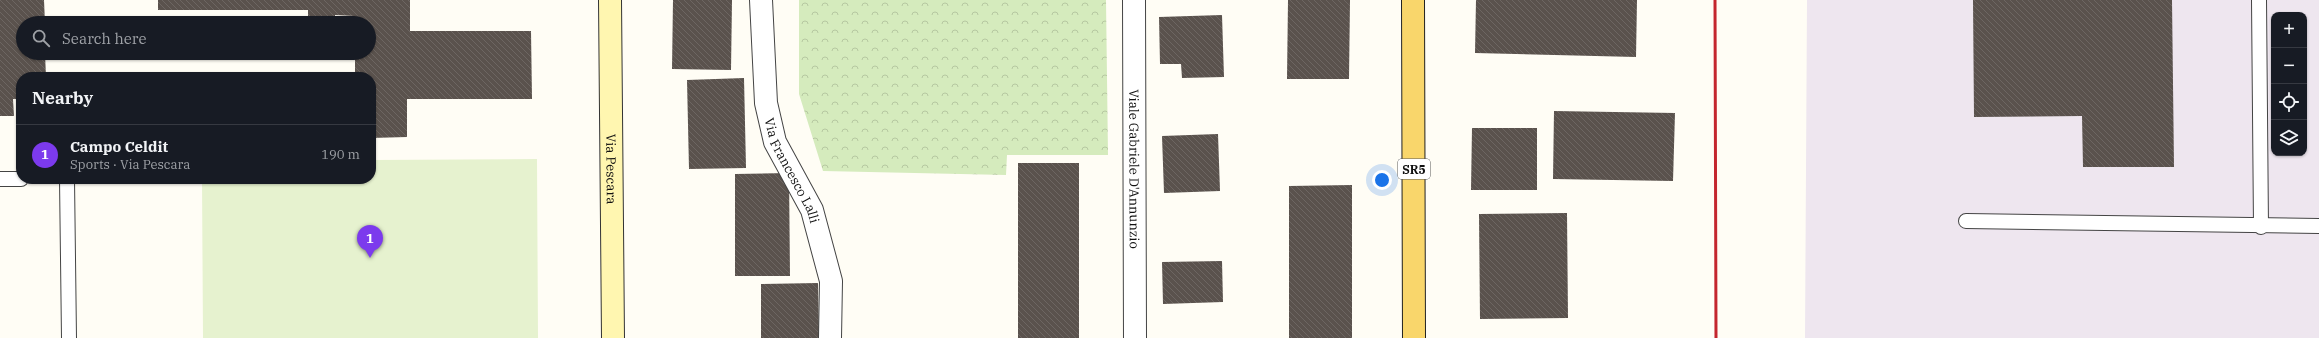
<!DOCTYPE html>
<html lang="en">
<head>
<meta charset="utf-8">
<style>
  :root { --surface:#171b24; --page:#242831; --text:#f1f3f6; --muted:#9ea1a6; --line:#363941; --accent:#7c3aed }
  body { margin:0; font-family:"IBM Plex Serif",serif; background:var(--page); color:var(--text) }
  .controls { position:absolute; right:12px; top:12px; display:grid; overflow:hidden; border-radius:8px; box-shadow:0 1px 3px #0004 }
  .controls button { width:36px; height:36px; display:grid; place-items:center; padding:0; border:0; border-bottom:1px solid var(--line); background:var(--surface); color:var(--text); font:20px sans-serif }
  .you { position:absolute; left:1382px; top:180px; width:14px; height:14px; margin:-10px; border:3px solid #fff; border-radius:50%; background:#1a73e8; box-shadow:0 0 0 6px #1a73e833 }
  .badge { display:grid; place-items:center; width:26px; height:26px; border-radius:50%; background:var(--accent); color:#fff; font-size:13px; font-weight:700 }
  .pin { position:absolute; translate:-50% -33px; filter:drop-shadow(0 1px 2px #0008) }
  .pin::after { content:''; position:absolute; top:21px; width:14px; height:12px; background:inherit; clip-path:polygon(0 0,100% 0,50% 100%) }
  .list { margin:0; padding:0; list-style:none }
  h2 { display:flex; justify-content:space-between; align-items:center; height:52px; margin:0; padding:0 16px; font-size:17px }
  h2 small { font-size:13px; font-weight:400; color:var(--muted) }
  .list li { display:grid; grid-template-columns:26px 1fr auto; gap:12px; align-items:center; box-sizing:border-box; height:60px; padding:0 16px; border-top:1px solid var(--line) }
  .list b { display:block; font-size:15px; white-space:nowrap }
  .list p { margin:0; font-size:13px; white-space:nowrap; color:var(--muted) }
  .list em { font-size:13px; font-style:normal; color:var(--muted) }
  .icon { flex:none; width:22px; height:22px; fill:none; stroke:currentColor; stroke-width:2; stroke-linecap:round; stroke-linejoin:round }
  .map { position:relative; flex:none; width:2319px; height:338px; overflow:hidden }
  .search { position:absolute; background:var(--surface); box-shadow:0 1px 3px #0004; left:16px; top:16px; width:360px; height:44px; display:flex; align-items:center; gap:10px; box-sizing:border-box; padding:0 14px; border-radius:22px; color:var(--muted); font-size:15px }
  .panel { position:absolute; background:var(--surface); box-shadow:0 1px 3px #0004; left:16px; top:72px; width:360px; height:112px; border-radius:16px }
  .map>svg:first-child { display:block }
</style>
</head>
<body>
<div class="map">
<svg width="2319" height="338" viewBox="0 0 2319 338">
  <defs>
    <pattern id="park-crowns" width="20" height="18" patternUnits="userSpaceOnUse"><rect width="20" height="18" fill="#d5ebbd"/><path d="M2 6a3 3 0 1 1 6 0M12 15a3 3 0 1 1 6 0" fill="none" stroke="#b6c8a1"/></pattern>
    <pattern id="building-back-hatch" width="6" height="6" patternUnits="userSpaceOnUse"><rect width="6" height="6" fill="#5a524d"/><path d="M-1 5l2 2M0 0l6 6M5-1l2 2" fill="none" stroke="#6d6662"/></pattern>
  </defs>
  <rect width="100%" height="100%" fill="#fffdf5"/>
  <!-- industrial -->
  <path fill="#eee6ef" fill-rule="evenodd" d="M1807 0H2319V338H1805ZM2274 15H2304V153H2274Z"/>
  <!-- park -->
  <path fill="url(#park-crowns)" d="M799 0H1106L1108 155H1007L1006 175 823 171 799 94Z"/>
  <!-- pitch -->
  <path fill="#e6f2cf" d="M537 159 538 338H203L202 179H371V160Z"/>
  <!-- building -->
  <g fill="url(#building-back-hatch)">
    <path d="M0 0H44L45 23H23V53H45L46 77H21V99H13L14 116H0Z"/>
    <path d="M158 0H410V31H531L532 99H407V137L371 138V77H355V53H369V23H354V16L335 15V23H308V10H158Z"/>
    <path d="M673 0H732L731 70 672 69Z"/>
    <path d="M1288 0H1350L1349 79H1287Z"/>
    <path d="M1476 0H1637L1636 57 1475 53Z"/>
    <path d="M1973 0H2172L2174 167H2083L2082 116 1974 117Z"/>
    <path d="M1222 15 1224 77 1182 78 1181 64H1160L1159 17Z"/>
    <path d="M744 78 746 168 689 169 687 80Z"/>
    <path d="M1554 111 1675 113 1673 181 1553 179Z"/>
    <path d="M1472 128H1537V190H1471Z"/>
    <path d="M1218 134 1220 191 1164 193 1162 136Z"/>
    <rect x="1018" y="163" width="61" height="175"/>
    <path d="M789 173 790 276H735V174Z"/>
    <path d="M1352 185V338H1289V186Z"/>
    <path d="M1567 213 1568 318 1480 319 1479 214Z"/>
    <path d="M1222 261 1223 302 1163 304 1162 262Z"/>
    <path d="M818 283 819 338H761V284Z"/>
  </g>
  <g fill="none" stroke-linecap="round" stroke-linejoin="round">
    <!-- lane casing -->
    <g stroke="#444" stroke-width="16">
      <g id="lane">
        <path d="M2259 0 2261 227"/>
        <path d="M0 179H21"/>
        <path d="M67 179 69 338"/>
        <path d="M1966 221 2319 226"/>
      </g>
    </g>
    <!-- street casing -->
    <g stroke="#444" stroke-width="24">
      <g id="street">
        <path id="s1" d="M761 0 766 103 775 142 812 210 831 281 830 338"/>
        <path id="s2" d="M1134 0 1135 338"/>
      </g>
    </g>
    <!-- secondary casing -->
    <g stroke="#333" stroke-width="24">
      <g id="secondary">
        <path id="s3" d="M610 0 613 338"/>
      </g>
    </g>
    <!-- primary casing -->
    <g stroke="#222" stroke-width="24">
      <path id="primary" d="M1413 0 1414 338"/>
    </g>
    <!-- lane -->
    <use href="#lane" stroke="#fff" stroke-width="14"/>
    <!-- street -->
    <use href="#street" stroke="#fff" stroke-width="22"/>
    <!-- secondary -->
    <use href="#secondary" stroke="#fff6b0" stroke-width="22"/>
    <!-- primary -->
    <use href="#primary" stroke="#f9d66b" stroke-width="22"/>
    <!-- rail -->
    <path stroke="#c4262e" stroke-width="3" d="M1715 0 1716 338"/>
  </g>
  <g text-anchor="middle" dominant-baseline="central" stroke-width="4" stroke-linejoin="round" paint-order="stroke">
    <!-- shield labels -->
    <rect fill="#fff" stroke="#585858" stroke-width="1" x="1398" y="159" width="32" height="20" rx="3"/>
    <g font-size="12" font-weight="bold" fill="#111">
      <text x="1414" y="169">SR5</text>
    </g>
    <!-- street labels -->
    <g font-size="13" fill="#111" stroke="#fff">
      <text stroke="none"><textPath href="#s3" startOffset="169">Via Pescara</textPath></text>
      <text stroke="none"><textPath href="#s2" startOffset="169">Viale Gabriele D'Annunzio</textPath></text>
      <text stroke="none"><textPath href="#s1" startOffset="176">Via Francesco Lalli</textPath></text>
    </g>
  </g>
</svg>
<div class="controls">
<button>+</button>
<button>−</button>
<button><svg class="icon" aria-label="locate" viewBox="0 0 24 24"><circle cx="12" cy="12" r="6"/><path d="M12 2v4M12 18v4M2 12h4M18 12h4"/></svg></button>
<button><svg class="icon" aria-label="layers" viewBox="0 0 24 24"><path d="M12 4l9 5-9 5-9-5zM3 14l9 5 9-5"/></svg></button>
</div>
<div class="you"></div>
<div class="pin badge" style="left:370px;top:258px">1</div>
<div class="search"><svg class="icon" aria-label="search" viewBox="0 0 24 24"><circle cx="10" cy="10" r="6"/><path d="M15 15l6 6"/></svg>Search here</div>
<section class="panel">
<h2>Nearby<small></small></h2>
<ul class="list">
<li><span class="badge">1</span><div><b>Campo Celdit</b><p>Sports · Via Pescara</p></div><em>190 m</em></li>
</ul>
</section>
</div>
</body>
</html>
